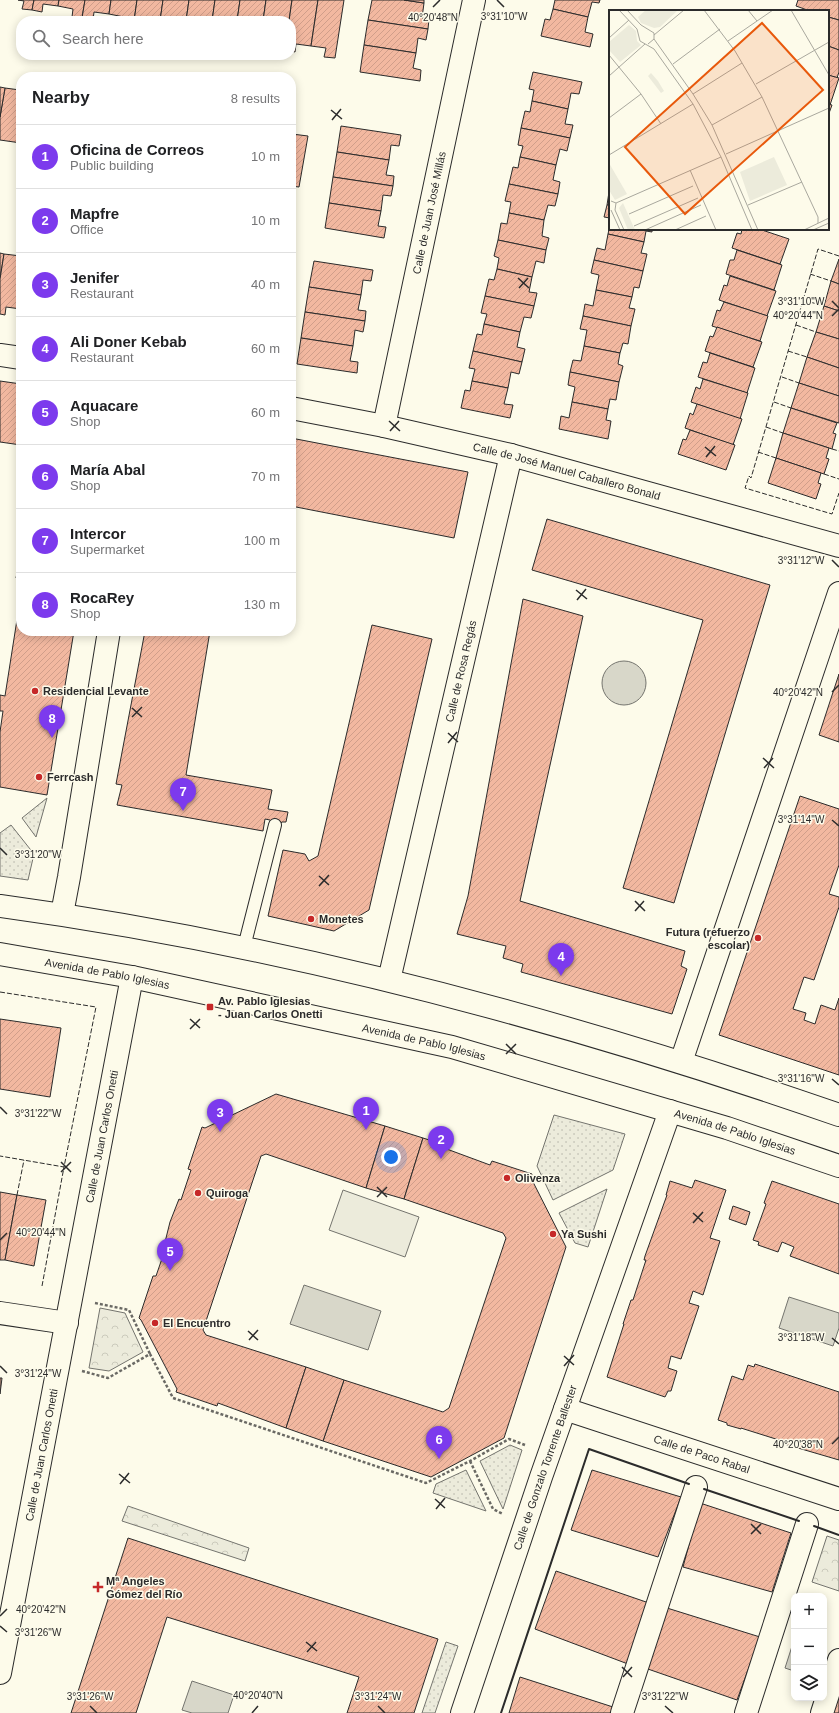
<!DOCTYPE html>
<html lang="en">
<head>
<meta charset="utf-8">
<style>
  :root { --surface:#fff; --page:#f2f2f2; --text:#202124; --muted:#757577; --line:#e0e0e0; --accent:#7c3aed }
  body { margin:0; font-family:Arial,sans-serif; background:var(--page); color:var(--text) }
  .controls { position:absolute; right:12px; bottom:12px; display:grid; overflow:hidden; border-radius:8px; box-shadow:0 2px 10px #0003 }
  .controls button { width:36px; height:36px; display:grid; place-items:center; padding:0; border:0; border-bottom:1px solid var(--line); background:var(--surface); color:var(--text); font:20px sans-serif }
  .you { position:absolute; left:391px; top:1157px; width:14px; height:14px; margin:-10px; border:3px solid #fff; border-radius:50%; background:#1a73e8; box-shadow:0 0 0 6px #1a73e833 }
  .badge { display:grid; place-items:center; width:26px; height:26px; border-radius:50%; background:var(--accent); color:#fff; font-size:13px; font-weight:700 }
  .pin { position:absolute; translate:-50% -33px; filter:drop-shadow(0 1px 2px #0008) }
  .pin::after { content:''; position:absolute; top:21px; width:14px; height:12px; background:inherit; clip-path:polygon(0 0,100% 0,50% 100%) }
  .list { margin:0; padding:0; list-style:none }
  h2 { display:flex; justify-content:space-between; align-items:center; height:52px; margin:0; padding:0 16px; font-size:17px }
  h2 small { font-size:13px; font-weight:400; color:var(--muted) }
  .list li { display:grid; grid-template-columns:26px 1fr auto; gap:12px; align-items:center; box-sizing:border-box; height:64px; padding:0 16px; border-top:1px solid var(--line) }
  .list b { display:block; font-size:15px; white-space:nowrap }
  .list p { margin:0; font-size:13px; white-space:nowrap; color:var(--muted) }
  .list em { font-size:13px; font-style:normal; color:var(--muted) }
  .icon { flex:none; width:22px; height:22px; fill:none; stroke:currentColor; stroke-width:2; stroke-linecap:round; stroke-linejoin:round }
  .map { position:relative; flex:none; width:839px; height:1713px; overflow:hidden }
  .search { position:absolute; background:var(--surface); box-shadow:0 2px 10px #0003; left:16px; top:16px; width:280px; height:44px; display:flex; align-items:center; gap:10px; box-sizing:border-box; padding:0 14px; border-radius:16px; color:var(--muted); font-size:15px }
  .panel { position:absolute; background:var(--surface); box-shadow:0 2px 10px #0003; left:16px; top:72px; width:280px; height:564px; border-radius:16px }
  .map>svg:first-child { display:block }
</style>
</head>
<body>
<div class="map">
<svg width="839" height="1713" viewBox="0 0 839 1713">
  <defs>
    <pattern id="grass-dots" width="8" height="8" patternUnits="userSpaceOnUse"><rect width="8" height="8" fill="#ecebdb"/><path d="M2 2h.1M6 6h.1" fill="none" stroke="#cbcabc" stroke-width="1.8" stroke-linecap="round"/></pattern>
    <pattern id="park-crowns" width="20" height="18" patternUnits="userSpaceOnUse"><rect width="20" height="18" fill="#ecebdb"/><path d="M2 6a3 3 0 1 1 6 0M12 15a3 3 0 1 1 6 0" fill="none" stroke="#cbcabc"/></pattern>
    <pattern id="building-hatch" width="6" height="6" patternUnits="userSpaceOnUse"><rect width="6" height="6" fill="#f2b8a0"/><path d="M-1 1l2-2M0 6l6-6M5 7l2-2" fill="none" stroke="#d09e8a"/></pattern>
  </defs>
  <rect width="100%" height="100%" fill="#fdfbea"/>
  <!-- grass -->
  <g fill="url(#grass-dots)" stroke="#74746e">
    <path d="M47 798 36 837 22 818Z"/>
    <path d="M11 825 34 854 28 880 0 876V833Z"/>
    <path d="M554 1115 625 1134 613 1170 553 1200 537 1166Z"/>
    <path d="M607 1189 588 1247 575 1243 559 1213Z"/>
    <path d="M510 1445 522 1450 503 1509 480 1461Z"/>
    <path d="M466 1470 486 1511 433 1493 436 1484Z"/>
    <path d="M446 1642 458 1646 435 1713H422Z"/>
  </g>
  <!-- park -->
  <g fill="url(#park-crowns)" stroke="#74746e">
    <path d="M100 1308 125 1313 143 1352 109 1371 89 1368Z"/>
    <path d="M128 1506 249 1548 245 1561 122 1521Z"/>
    <path d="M827 1536 839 1540V1591L812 1582Z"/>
  </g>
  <!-- pitch -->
  <path fill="#ecebdb" stroke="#74746e" d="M343 1190 419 1217 405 1257 329 1230Z"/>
  <!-- water -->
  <g fill="#d8d7c9" stroke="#74746e">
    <circle cx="624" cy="683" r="22"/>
    <path d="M304 1285 381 1311 368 1350 290 1324Z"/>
    <path d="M789 1297 839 1313V1328L833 1346 779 1328Z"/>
    <path d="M794 1640V1671L785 1668Z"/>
    <path d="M192 1681 234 1695 228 1713H192L182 1710Z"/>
  </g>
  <!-- building -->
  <g fill="url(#building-hatch)" stroke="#2b2b2b">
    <path d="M18 0H34L32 10 22 9 24 1Z"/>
    <path d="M34 0H59L58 6 43 4 42 12 32 10Z"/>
    <path d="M59 0H85L82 18 72 17 73 9 58 6Z"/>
    <path d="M85 0H111L109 14 94 12 93 20 82 18Z"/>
    <path d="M111 0H137L134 21H123L124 17 109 14Z"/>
    <path d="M137 0H163L160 21H134Z"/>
    <path d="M163 0H189L186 21H160Z"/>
    <path d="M189 0H215L212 21H186Z"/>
    <path d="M215 0H240L237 21H212Z"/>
    <path d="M240 0H266L263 21H237Z"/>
    <path d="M266 0H292L289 21H263Z"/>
    <path d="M292 0H318L311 46 296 44 295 52 291 51V21H289Z"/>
    <path d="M318 0H344L335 58 324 57 326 48 311 46Z"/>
    <path d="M372 0H404L424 3 422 18 429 19 428 29 368 20Z"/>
    <path d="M404 0H424V3Z"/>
    <path d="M555 0H600L599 3 592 2 588 17 553 9Z"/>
    <path d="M798 0H839V20L828 17V11H810L796 6Z"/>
    <path d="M553 9 588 17 585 32 593 34 590 47 541 36 545 19 550 20Z"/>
    <path d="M828 17 839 20V50L828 46Z"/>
    <path d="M368 20 428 29 426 40 418 38 416 53 364 45Z"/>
    <path d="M364 45 416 53 413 68 421 70 420 81 360 72Z"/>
    <path d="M828 46 839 50V72L837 78 828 75Z"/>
    <path d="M533 72 582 82 579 94 571 93 568 109 532 101 534 90 529 89Z"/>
    <path d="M828 75 839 78 830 105 828 104Z"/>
    <path d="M21 82V143L0 140V117L5 88 20 90Z"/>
    <path d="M0 87 5 88 0 117Z"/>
    <path d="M532 101 568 109 565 124 573 125 570 138 521 128 525 111 530 112Z"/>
    <path d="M828 104 832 105 828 116Z"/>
    <path d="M291 125 293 126 292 134 308 136 299 187 291 186Z"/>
    <path d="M341 126 401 135 399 146 391 145 389 160 337 152Z"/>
    <path d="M521 128 570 138 567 151 560 149 556 165 520 157 523 146 518 145Z"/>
    <path d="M337 152 389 160 386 175 394 176 393 186 333 177Z"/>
    <path d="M520 157 556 165 553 180 560 182 558 194 509 184 513 167 518 168Z"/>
    <path d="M333 177 393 186 391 196 383 195 381 211 329 203Z"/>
    <path d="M509 184 558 194 555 206 548 205 544 220 509 213 511 202 505 201Z"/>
    <path d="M609 192 610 193V205H607Z"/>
    <path d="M329 203 381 211 378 226 386 227 384 238 325 228Z"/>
    <path d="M607 205H610V218L604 217Z"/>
    <path d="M509 213 544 220 542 236 549 238 546 250 498 240 501 223 507 224Z"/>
    <path d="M610 225V229H652V232L646 231 644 242 608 234Z"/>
    <path d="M742 229H759L789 239 780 264 732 248 737 233 741 234Z"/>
    <path d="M608 234 644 242 641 253 647 254 643 271 594 260 597 248 605 250Z"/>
    <path d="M498 240 546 250 544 263 536 261 532 277 497 269 499 258 494 256Z"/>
    <path d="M737 250 782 265 774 290 726 274 730 260H734Z"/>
    <path d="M0 253 4 254 0 279Z"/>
    <path d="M4 254 21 256V309L6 307 5 315 0 314V279Z"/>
    <path d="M839 259V284L831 281Z"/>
    <path d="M594 260 643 271 639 288 634 287 632 297 596 290 599 275 591 273Z"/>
    <path d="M314 261 373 270 371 281 363 280 361 295 309 287Z"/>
    <path d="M497 269 532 277 529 292 537 293 534 306 485 296 489 279 494 280Z"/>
    <path d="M730 276 776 291 767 316 719 300 724 285 727 286Z"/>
    <path d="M831 281 839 284V311L824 306Z"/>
    <path d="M309 287 361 295 358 310 366 311 365 321 305 312Z"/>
    <path d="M596 290 632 297 629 308 635 309 631 326 583 316 585 304 593 306Z"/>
    <path d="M485 296 534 306 531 318 524 317 520 332 484 324 487 314 481 313Z"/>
    <path d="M724 302 768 316 760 341 712 326 717 310 720 311Z"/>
    <path d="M824 306 839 311V339L816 332Z"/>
    <path d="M305 312 365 321 363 332 355 330 353 346 301 338Z"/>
    <path d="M583 316 631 326 628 344 623 343 620 353 584 346 587 330 580 329Z"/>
    <path d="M484 324 520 332 517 347 525 349 522 362 473 351 477 334 482 335Z"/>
    <path d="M717 327 762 342 753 367 705 351 710 336 713 337Z"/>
    <path d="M816 332 839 339V368L807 357Z"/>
    <path d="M301 338 353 346 350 361 358 362 357 373 297 364Z"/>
    <path d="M584 346 620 353 618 364 623 366 619 382 570 372 573 360 581 361Z"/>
    <path d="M473 351 522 362 519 374 511 372 508 388 472 381 475 369 469 368Z"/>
    <path d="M710 353 755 368 747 393 698 377 703 362 707 363Z"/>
    <path d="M807 357 839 368V396L799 383Z"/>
    <path d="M570 372 619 382 616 400 610 399 608 409 572 402 575 387 568 385Z"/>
    <path d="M703 379 748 393 740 419 691 402 696 387 700 389Z"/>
    <path d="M0 381 21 384V445L0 442Z"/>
    <path d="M472 381 508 388 504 404 513 405 510 418 461 408 465 390 470 391Z"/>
    <path d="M799 383 839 396V423L791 408Z"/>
    <path d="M572 402 608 409 606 420 611 421 608 439 559 429 561 416 569 418Z"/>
    <path d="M697 404 742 419 733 445 685 428 690 413 693 415Z"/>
    <path d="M791 408 837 423 833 433 836 434 832 449 783 433Z"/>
    <path d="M690 430 735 445 726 470 678 454 683 439 686 440Z"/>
    <path d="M783 433 829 448 826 458 829 459 824 474 776 458Z"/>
    <path d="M291 438 468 472 454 538 291 506Z"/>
    <path d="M776 458 821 473 818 483 821 484 816 499 768 483Z"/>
    <path d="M547 519 770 585 674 903 623 888 703 620 532 570Z"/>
    <path d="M20 557H21V579L16 578Z"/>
    <path d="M21 594V631H74L47 795 0 787V732L3 711H0V695L5 696Z"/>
    <path d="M523 599 583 616 520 901 685 951 681 966 687 969 672 1014 521 972 523 964 503 958 506 946 457 934 468 896Z"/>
    <path d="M372 625 432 639 369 910 334 931 268 916 283 850 305 854 309 861 318 856Z"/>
    <path d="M145 631H210L186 775 272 790 268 809 288 812 286 822H282L277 826 273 824 270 820 265 819 263 831 117 805 122 785 116 784Z"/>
    <path d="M839 674V742L819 735Z"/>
    <path d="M800 796 839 809V865L829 894 839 897V907L814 980 804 977 793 1009 806 1013 804 1020 815 1024 821 1005 835 1010 839 998V1075L719 1035Z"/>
    <path d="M0 1019 61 1028 50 1097 0 1089Z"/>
    <path d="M276 1094 385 1126 366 1188 266 1154 261 1156 203 1330 206 1335 306 1367 286 1428 218 1403 217 1406 176 1392 177 1389 141 1320 139 1318 153 1276H156L166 1247 164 1246 170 1222 179 1199 181 1200 191 1170 188 1169 202 1127 205 1128Z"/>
    <path d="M385 1126 423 1138 404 1199 366 1188Z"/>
    <path d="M423 1138 445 1145 444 1148 490 1165 492 1161 532 1174 531 1178 566 1247 504 1438 431 1477 323 1441 344 1380 443 1412 449 1408 506 1238 503 1233 404 1199Z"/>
    <path d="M695 1180 726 1190 710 1238 720 1241 703 1295 693 1291 689 1303 699 1306 681 1359 671 1356 668 1368 677 1371 671 1391H668L665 1397 607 1377 624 1324H623L631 1300H633L646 1260H644L645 1256 667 1195H666L670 1181 692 1188Z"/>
    <path d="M772 1181 839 1204V1274L790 1256 794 1247 782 1242 778 1252 758 1245 759 1242 753 1240 766 1204 764 1203Z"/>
    <path d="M0 1192 17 1195 5 1260H0Z"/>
    <path d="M17 1195 46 1200 34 1266 5 1260Z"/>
    <path d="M733 1206 750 1212 746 1225 729 1219Z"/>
    <path d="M755 1364 839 1392V1460L781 1443 782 1441 779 1440 744 1429 741 1428V1429L727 1425V1423L718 1420 732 1376 743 1380 748 1365 754 1367Z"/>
    <path d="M306 1367 344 1380 323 1441 286 1428Z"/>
    <path d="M0 1378H2L0 1394Z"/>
    <path d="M592 1470 681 1497 658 1557 571 1530Z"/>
    <path d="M700 1503 791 1533 772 1592 683 1567Z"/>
    <path d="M128 1538 438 1639 414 1713H347L359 1677 167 1617 136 1713H71Z"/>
    <path d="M556 1571 649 1603 628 1664 535 1629Z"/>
    <path d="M667 1608 760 1637 737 1700 645 1668Z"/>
    <path d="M520 1677 613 1707 611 1713H509Z"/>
    <path d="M839 1681V1713H827Z"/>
  </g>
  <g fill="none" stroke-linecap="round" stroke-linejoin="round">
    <!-- service casing -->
    <g stroke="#2b2b2b" stroke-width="14">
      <path id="service" d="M244 947 275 825"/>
    </g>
    <!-- minor casing -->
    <g stroke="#2b2b2b" stroke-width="24">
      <g id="minor">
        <path d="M0 355 21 358"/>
        <path id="s1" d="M291 408 384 426 511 455 839 546"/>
        <path id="s2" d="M384 426 474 0"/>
        <path d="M62 914 69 877 109 631"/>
        <path id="s3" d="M389 980 511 455"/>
        <path d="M681 1062 839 593"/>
        <path d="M0 1313 67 1323"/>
        <path id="s4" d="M565 1409 839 1499"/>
        <path id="s5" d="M0 1673 132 977"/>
        <path id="s6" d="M462 1713 541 1477 670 1111"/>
        <path d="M622 1713 696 1487"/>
        <path d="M746 1713 807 1524"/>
        <path d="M822 1713 839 1660"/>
      </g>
    </g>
    <!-- tertiary casing -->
    <g stroke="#2b2b2b" stroke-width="24">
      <g id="tertiary">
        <path d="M0 906C287 945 566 1020 839 1115"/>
        <path id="s7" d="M0 954 132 977 452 1047 727 1128 839 1166"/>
      </g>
    </g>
    <!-- path -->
    <g stroke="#6a6964" stroke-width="2.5" stroke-dasharray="3 2" stroke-linecap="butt">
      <path d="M95 1303 129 1310 150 1354"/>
      <path d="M82 1371 108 1378 150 1354 173 1398 426 1483 470 1461 509 1439 525 1445"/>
      <path d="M470 1461 493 1509 503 1514"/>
    </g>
    <!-- service -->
    <use href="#service" stroke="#fdfbea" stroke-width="12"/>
    <!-- minor -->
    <use href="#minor" stroke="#fdfbea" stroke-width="22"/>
    <!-- tertiary -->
    <use href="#tertiary" stroke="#fdfbea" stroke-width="22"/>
    <!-- fence -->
    <g stroke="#2b2b2b" stroke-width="1" stroke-dasharray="5 2" stroke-linecap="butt">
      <path d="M839 256 818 249 751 478 749 476 745 488 832 514 839 493"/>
      <path d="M810 274 831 281"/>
      <path d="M803 300 824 306"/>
      <path d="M796 325 816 332"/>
      <path d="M788 351 807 357"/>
      <path d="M782 377 799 383"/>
      <path d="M774 402 791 408"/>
      <path d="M766 427 783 433"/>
      <path d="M832 449 839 451"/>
      <path d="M758 452 776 458"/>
      <path d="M824 474 839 479"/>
      <path d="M0 992 96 1007 64 1167 0 1156"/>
      <path d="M17 1195 24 1160"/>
      <path d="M42 1286 64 1167"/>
    </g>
    <!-- wall -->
    <g stroke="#2b2b2b" stroke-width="2">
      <path d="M704 1489 799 1521"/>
      <path d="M814 1526 839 1535"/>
      <path d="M501 1713 589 1449 689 1484"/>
    </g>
  </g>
  <!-- ticks -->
  <path fill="none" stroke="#2b2b2b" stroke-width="1.5" d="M497 0 504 7M433 7 440 0M331 110 342 119M332 120 341 109M518 278 529 288M519 288 528 278M832 301 839 308M832 316 839 309M389 421 400 431M390 431 399 421M705 447 716 456M706 457 715 446M832 560 839 567M576 590 587 599M577 600 586 589M832 692 839 685M132 708 142 717M132 717 142 707M448 733 458 742M448 743 457 732M763 758 774 768M764 768 773 758M832 820 839 826M0 848 7 855M319 876 329 885M319 886 329 875M635 901 645 911M635 911 644 901M190 1019 200 1028M190 1029 200 1019M506 1044 516 1054M506 1054 516 1044M832 1079 839 1085M0 1107 7 1114M61 1162 71 1172M61 1172 71 1162M377 1187 387 1197M377 1197 387 1187M693 1213 703 1222M693 1223 703 1212M0 1240 7 1233M248 1331 258 1340M832 1338 839 1344M249 1340 258 1330M564 1356 574 1365M0 1366 7 1373M564 1366 574 1355M832 1444 839 1437M119 1474 130 1483M120 1484 129 1473M435 1499 445 1508M436 1509 445 1498M751 1524 761 1534M751 1534 761 1524M0 1616 7 1609M0 1626 7 1632M306 1642 317 1651M307 1652 316 1642M622 1667 632 1677M623 1677 632 1667M90 1706 97 1713M378 1706 385 1713M665 1706 673 1713M252 1713 258 1706"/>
  <!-- markers -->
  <g fill="#c62828" stroke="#fdfbea" stroke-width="1.5">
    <circle cx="35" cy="691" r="4"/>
    <circle cx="39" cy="777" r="4"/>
    <circle cx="311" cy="919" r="4"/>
    <circle cx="758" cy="938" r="4"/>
    <rect x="206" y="1003" width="8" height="8" rx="2"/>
    <circle cx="507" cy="1178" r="4"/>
    <circle cx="198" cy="1193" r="4"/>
    <circle cx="553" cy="1234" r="4"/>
    <circle cx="155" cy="1323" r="4"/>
    <path d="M96 1581h4v4h4v4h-4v4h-4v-4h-4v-4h4z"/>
  </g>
  <g text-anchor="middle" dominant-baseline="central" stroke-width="3" stroke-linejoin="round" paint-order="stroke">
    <!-- street labels -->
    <g font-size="11" fill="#2b2b2b" stroke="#fdfbea">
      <text stroke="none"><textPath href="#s2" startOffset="218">Calle de Juan José Millás</textPath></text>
      <text stroke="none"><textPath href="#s1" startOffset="283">Calle de José Manuel Caballero Bonald</textPath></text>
      <text stroke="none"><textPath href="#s3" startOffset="317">Calle de Rosa Regás</textPath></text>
      <text stroke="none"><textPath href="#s7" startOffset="109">Avenida de Pablo Iglesias</textPath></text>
      <text stroke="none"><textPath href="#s7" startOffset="433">Avenida de Pablo Iglesias</textPath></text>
      <text stroke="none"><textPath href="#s7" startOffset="757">Avenida de Pablo Iglesias</textPath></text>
      <text stroke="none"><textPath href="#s5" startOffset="546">Calle de Juan Carlos Onetti</textPath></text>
      <text stroke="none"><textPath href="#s4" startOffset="144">Calle de Paco Rabal</textPath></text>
      <text stroke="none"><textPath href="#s5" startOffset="222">Calle de Juan Carlos Onetti</textPath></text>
      <text stroke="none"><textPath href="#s6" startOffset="259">Calle de Gonzalo Torrente Ballester</textPath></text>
    </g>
    <!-- poi labels -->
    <g font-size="11" font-weight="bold" fill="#2b2b2b" stroke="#fdfbea" text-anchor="start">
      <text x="43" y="691">Residencial Levante</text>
      <text x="47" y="777">Ferrcash</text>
      <text x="319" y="919">Monetes</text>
      <text x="750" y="932" text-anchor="end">Futura (refuerzo<tspan x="750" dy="13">escolar)</tspan></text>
      <text x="218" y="1001">Av. Pablo Iglesias<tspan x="218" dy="13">- Juan Carlos Onetti</tspan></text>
      <text x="515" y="1178">Olivenza</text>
      <text x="206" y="1193">Quiroga</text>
      <text x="561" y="1234">Ya Sushi</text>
      <text x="163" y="1323">El Encuentro</text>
      <text x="106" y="1581">Mª Angeles<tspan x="106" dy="13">Gómez del Río</tspan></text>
    </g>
  </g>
  <!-- overview -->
  <g transform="translate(609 10)">
    <rect width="220" height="220" fill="#fdfbea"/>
    <path d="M42 63 49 71 55 81 52 83 39 66ZM165 147 178 175 141 191 131 162Z" fill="#ecebdb"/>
    <path d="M37 0H69L51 17 45 18 32 13 29 7ZM20 15 27 21 28 31 32 35 11 52 0 40V32ZM0 153 18 184 6 190 0 180ZM14 193 26 220H19L10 198Z" fill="#ecebdb"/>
    <path fill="none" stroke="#a9a89e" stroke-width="1" d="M10 0 28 19 31 31 45 39 84 94 112 147 143 220M18 0 32 15 45 23V29L39 34M95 0 126 41 153 87 209 207V213M139 0 148 11M182 0 220 65M45 25 75 0M0 28 20 10M45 29 84 84 103 115 149 220M119 31 164 0M0 45 32 84 52 114M64 54 111 19M0 66 36 34M147 74 220 32M84 84 133 53M0 108 32 84M103 115 153 87M117 144 220 98M0 145 84 94M81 160 107 220M2 191 7 193 6 200 15 220M7 193 112 147M139 195 193 172M2 200 11 220M20 204 84 176M25 216 89 188M36 220 92 195M66 220 97 206M195 220 220 208M204 220 220 213"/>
    <path fill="#e8590c" fill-opacity="0.15" stroke="#e8590c" stroke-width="2" d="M153 13 214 80 76 204 16 137Z"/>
    <rect width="220" height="220" fill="none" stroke="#2b2b2b" stroke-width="2"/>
  </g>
  <g font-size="10" text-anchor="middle" fill="#2b2b2b" stroke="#fdfbea" stroke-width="3" stroke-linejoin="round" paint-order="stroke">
    <text x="504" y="20">3°31'10"W</text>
    <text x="433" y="21">40°20'48"N</text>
    <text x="801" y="305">3°31'10"W</text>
    <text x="798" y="319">40°20'44"N</text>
    <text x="801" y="564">3°31'12"W</text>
    <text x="798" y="696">40°20'42"N</text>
    <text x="801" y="823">3°31'14"W</text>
    <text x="38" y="858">3°31'20"W</text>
    <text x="801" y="1082">3°31'16"W</text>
    <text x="38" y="1117">3°31'22"W</text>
    <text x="41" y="1236">40°20'44"N</text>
    <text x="801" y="1341">3°31'18"W</text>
    <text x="38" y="1377">3°31'24"W</text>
    <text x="798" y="1448">40°20'38"N</text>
    <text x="41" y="1613">40°20'42"N</text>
    <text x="38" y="1636">3°31'26"W</text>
    <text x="258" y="1699">40°20'40"N</text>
    <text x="90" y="1700">3°31'26"W</text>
    <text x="378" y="1700">3°31'24"W</text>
    <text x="665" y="1700">3°31'22"W</text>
  </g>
</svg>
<div class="controls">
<button>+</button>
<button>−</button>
<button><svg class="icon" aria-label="layers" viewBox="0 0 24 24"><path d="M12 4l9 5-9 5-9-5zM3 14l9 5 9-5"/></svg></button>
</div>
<div class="you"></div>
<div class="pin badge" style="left:366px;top:1130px">1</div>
<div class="pin badge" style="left:441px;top:1159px">2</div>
<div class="pin badge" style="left:220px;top:1132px">3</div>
<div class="pin badge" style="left:561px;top:976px">4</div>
<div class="pin badge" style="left:170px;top:1271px">5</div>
<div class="pin badge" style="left:439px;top:1459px">6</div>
<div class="pin badge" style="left:183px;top:811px">7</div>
<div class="pin badge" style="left:52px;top:738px">8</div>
<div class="search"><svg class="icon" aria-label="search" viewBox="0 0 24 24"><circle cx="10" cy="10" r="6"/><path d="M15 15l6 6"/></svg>Search here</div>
<section class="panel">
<h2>Nearby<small>8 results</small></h2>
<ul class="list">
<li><span class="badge">1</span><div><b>Oficina de Correos</b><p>Public building</p></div><em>10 m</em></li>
<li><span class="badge">2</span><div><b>Mapfre</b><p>Office</p></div><em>10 m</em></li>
<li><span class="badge">3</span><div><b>Jenifer</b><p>Restaurant</p></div><em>40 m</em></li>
<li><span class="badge">4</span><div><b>Ali Doner Kebab</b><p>Restaurant</p></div><em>60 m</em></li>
<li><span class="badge">5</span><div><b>Aquacare</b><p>Shop</p></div><em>60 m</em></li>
<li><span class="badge">6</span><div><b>María Abal</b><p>Shop</p></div><em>70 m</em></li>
<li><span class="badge">7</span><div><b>Intercor</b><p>Supermarket</p></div><em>100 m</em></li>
<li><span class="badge">8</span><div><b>RocaRey</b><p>Shop</p></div><em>130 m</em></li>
</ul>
</section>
</div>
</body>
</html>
